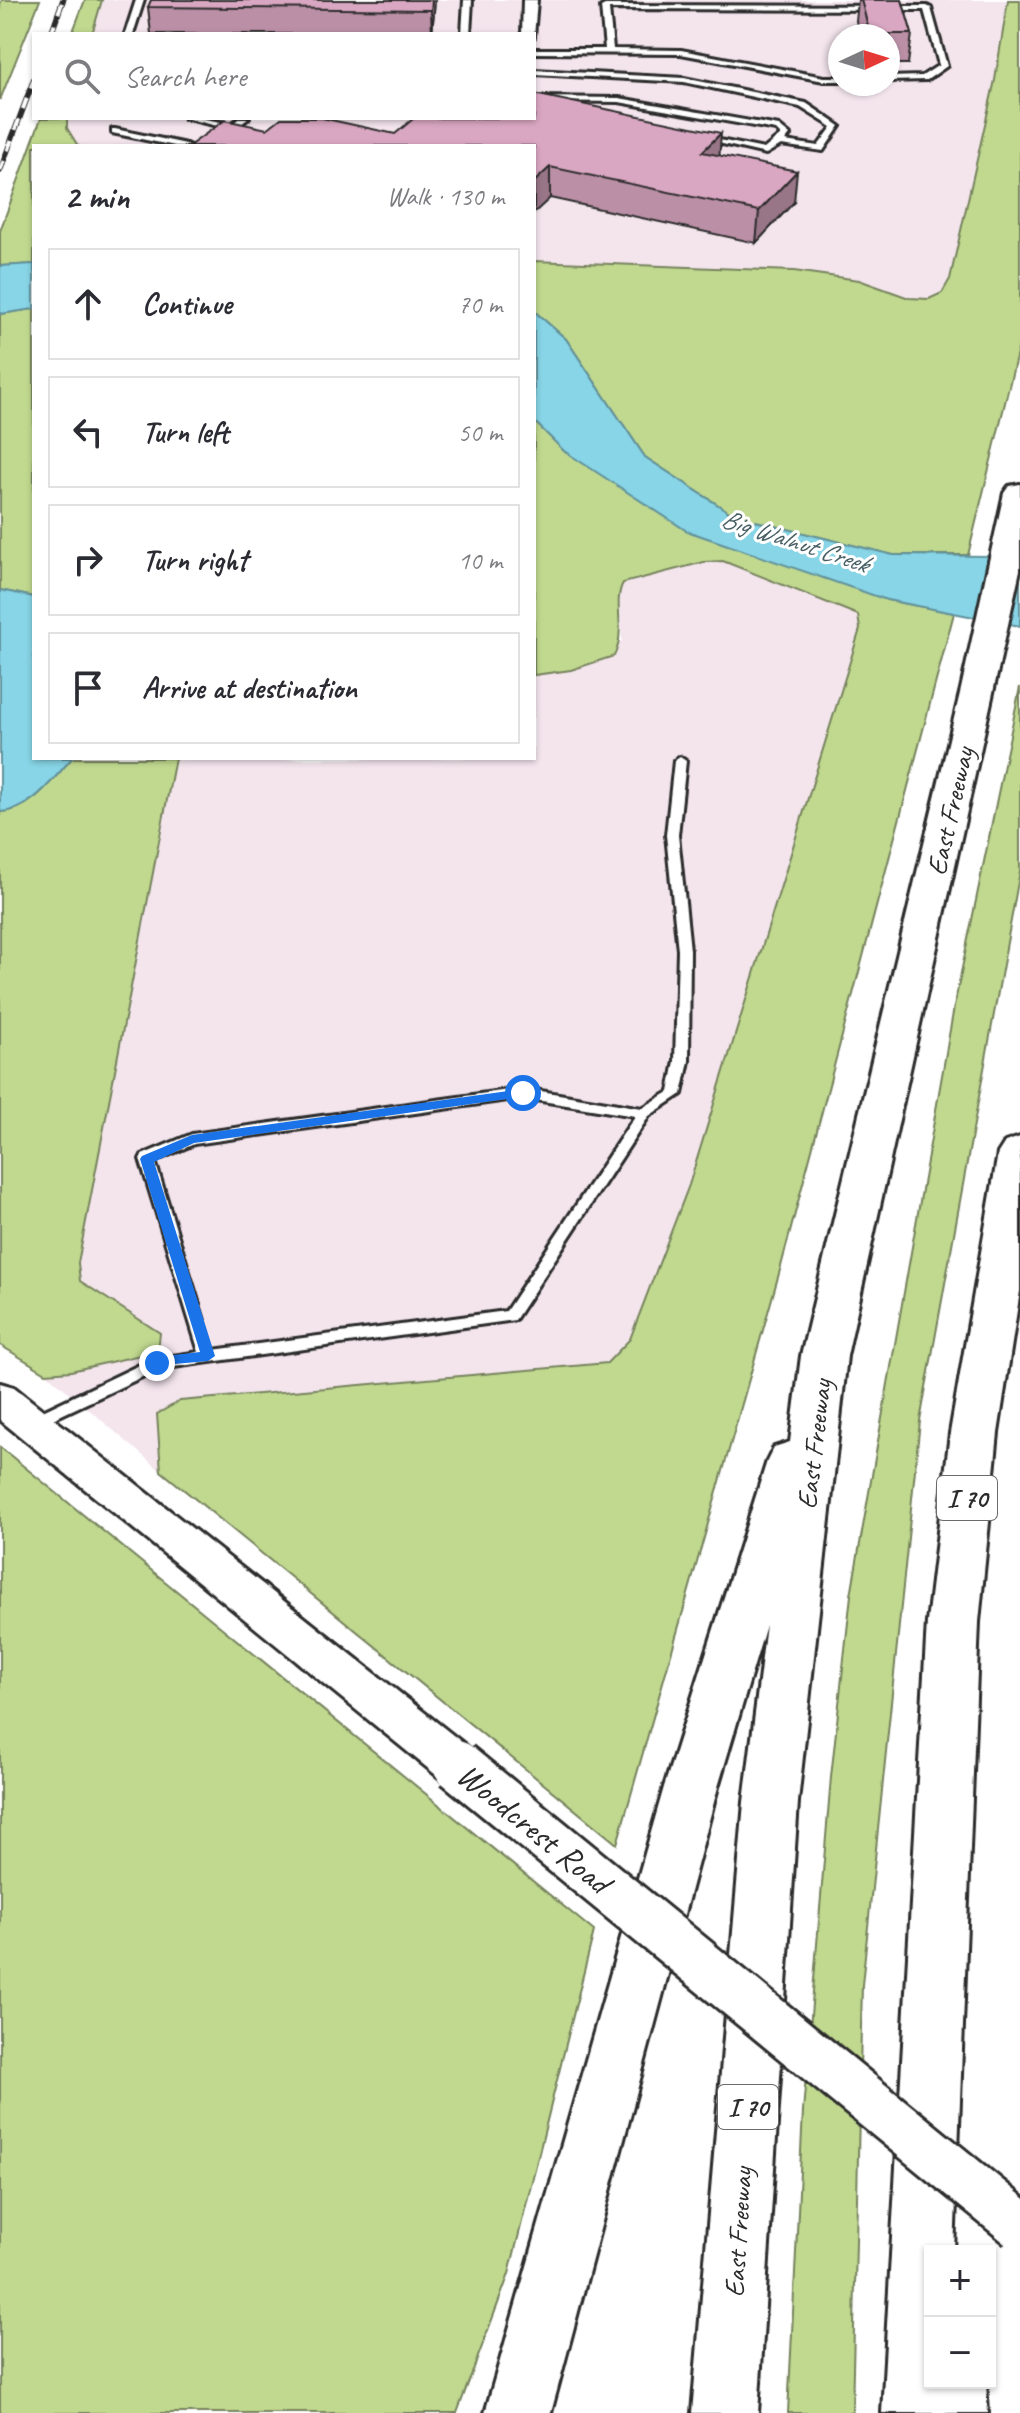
<!DOCTYPE html>
<html lang="en">
<head>
<meta charset="utf-8">
<style>
  :root { --surface:#fff; --page:#f2f2f3; --text:#2b2b33; --muted:#7c7c81; --line:#e1e1e2 }
  body { margin:0; font-family:Caveat,sans-serif; background:var(--page); color:var(--text) }
  .controls { position:absolute; right:24px; bottom:24px; display:grid; overflow:hidden; border-radius:0px; box-shadow:0 2px 6px #0004 }
  .controls button { width:72px; height:72px; display:grid; place-items:center; padding:0; border:0; border-bottom:2px solid var(--line); background:var(--surface); color:var(--text); font:40px sans-serif }
  .compass { position:absolute; left:828px; top:24px; width:72px; height:72px; border-radius:50%; background:var(--surface); box-shadow:0 2px 6px #0004; rotate:86deg }
  .stop { position:absolute; width:24px; height:24px; margin:-18px; border:6px solid #1a73e8; border-radius:50%; background:#fff }
  .stop.end { background:#1a73e8; border-color:#fff; box-shadow:0 2px 8px #0008 }
  .list { margin:0; padding:0; list-style:none }
  h2 { display:flex; justify-content:space-between; align-items:center; height:104px; margin:0; padding:0 32px; font-size:34px }
  h2 small { font-size:26px; font-weight:400; color:var(--muted) }
  .list li { display:grid; grid-template-columns:52px 1fr auto; gap:24px; align-items:center; box-sizing:border-box; height:112px; margin:0 16px 16px; padding:0 16px; border:2px solid var(--line); border-radius:0px }
  .list b { display:block; font-size:30px; white-space:nowrap }
  .list em { font-size:26px; font-style:normal; color:var(--muted) }
  .icon { flex:none; width:44px; height:44px; fill:none; stroke:currentColor; stroke-width:2; stroke-linecap:round; stroke-linejoin:round }
  .map { position:relative; flex:none; width:1020px; height:2413px; overflow:hidden }
  .search { position:absolute; background:var(--surface); box-shadow:0 2px 6px #0004; left:32px; top:32px; width:504px; height:88px; display:flex; align-items:center; gap:20px; box-sizing:border-box; padding:0 28px; border-radius:0px; color:var(--muted); font-size:30px }
  .panel { position:absolute; background:var(--surface); box-shadow:0 2px 6px #0004; left:32px; top:144px; width:504px; height:616px; border-radius:0px }
  .map>svg:first-child { display:block }
</style>
</head>
<body>
<div class="map">
<svg width="1020" height="2413" viewBox="0 0 1020 2413">
  <rect width="100%" height="100%" fill="#fff"/>
  <filter id="ink" filterUnits="userSpaceOnUse"><feTurbulence type="fractalNoise" baseFrequency=".0125" numOctaves="2"/><feDisplacementMap in="SourceGraphic" scale="16" xChannelSelector="R" yChannelSelector="G"/><feConvolveMatrix kernelMatrix="1 2 1 2 8 2 1 2 1" color-interpolation-filters="sRGB"/></filter>
  <g filter="url(#ink)">
    <!-- built -->
    <g fill="#f4e5ed" fill-rule="evenodd">
      <path d="M102 0H1008L995 80 950 279 942 293 929 299 909 298 859 280 794 271 534 261V146H78L67 128V118H534V34H92ZM840 36H888V84H840Z"/>
      <path d="M723 561 859 615 860 629 689 1185 630 1339 607 1362 180 1401 157 1414 161 1471 46 1373 71 1371 158 1351 160 1333 80 1281 78 1263 173 760 534 758V675L571 670 622 641 619 591 623 583 704 562Z"/>
    </g>
    <!-- green -->
    <g fill="#c0d98f" stroke="#76825d" stroke-width="2">
      <path d="M2 0H40L0 100V4Z"/>
      <path d="M85 0H102L92 34H72Z"/>
      <path d="M1008 0H1020V341L968 555H893L735 516 645 457 566 339 534 311V261L794 271 859 280 909 298 929 299 942 293 950 279 995 80Z"/>
      <path d="M41 118H67V128L78 146H34V264L0 266V231Z"/>
      <path d="M34 309V597L0 590V314Z"/>
      <path d="M534 421 564 451 887 600 954 613 780 1270 617 1844 161 1471 157 1414 180 1401 607 1363 630 1339 689 1185 860 629 858 615 723 561 704 562 623 583C612 603 627 630 614 656L571 670 534 675Z"/>
      <path d="M1020 687V871L920 1421 862 1985 852 2413H788L803 2111 831 1777 851 1595 954 1007Z"/>
      <path d="M72 758H175L78 1263 80 1281 160 1333 158 1351 71 1371 46 1373 0 1345V812C30 812 54 778 72 758Z"/>
      <path d="M0 1447 594 1931 509 2274 457 2413H0Z"/>
    </g>
    <!-- water -->
    <g fill="#87d5e6" stroke="#62919b" stroke-width="2">
      <path d="M34 264V309L0 314V266Z"/>
      <path d="M534 311 566 339 645 457 735 516 893 555 987 556 1020 562V626L887 600 687 531 564 451 534 421Z"/>
      <path d="M0 590 34 597V758H72C54 778 30 812 0 812Z"/>
    </g>
    <g fill="none" stroke-linecap="round" stroke-linejoin="round">
      <!-- service casing -->
      <g stroke="#2b2b2b" stroke-width="6">
        <g id="service">
          <path d="M136 0H144L133 34H125Z"/>
          <path d="M464 0H472L470 34H462Z"/>
          <path d="M605 5 927 6 931 8 947 66 927 80 888 81V77L922 76 939 65 924 10 609 9 613 49 681 50 824 77H840V81H824L681 54 534 53V49H605L601 7Z"/>
          <path d="M534 70 684 78 806 103 840 126 823 151 781 145 766 154 701 139 705 137 764 149 781 135 776 130 619 102 534 101V97L619 98 779 126 790 135 785 141 818 146 832 127 800 107 684 82 534 74Z"/>
          <path d="M184 118H200L231 124 240 118H249L211 146H202L226 128Z"/>
          <path d="M115 129 186 144 190 146H175L112 133V129Z"/>
          <path d="M680 757 686 761 678 835 690 950 689 1061 682 1094 649 1116 515 1320 159 1369 38 1426 33 1428 28 1426 25 1422 28 1418 152 1359 199 1352 140 1159 142 1155 192 1134 523 1088 642 1108 669 1092 675 1061 678 950 666 835 674 761ZM523 1098 635 1116 506 1311 213 1350 155 1161 194 1144Z"/>
        </g>
      </g>
      <!-- minor casing -->
      <g stroke="#2b2b2b" stroke-width="6">
        <path id="minor" d="M523 0H537L534 37V34H522Z"/>
      </g>
      <!-- tertiary casing -->
      <g stroke="#2b2b2b" stroke-width="6">
        <path id="tertiary" d="M0 1383 14 1387 473 1751 479 1765 473 1779 457 1785 441 1779 0 1420Z"/>
      </g>
      <!-- motorway casing -->
      <g stroke="#2b2b2b" stroke-width="6">
        <g id="motorway">
          <path d="M1020 484V570L847 1356 798 1802 758 2413H692L744 1802 766 1625 718 1787 551 2413H485L664 1787 767 1461 774 1447 790 1442 801 1356 961 689 1004 493 1009 486Z"/>
          <path d="M1020 1137V1291L998 1433 979 1622 954 2251H930V2383H986L988 2413H882L927 1622 950 1433 998 1153 1005 1142Z"/>
        </g>
      </g>
      <!-- service -->
      <use href="#service" fill="#fff" fill-rule="evenodd"/>
      <!-- minor -->
      <use href="#minor" fill="#fff" fill-rule="evenodd"/>
      <!-- tertiary -->
      <use href="#tertiary" fill="#fff" fill-rule="evenodd"/>
      <!-- motorway -->
      <use href="#motorway" fill="#fff" fill-rule="evenodd"/>
      <!-- rail casing -->
      <g stroke="#2b2b2b" stroke-width="6">
        <g id="rail">
          <path d="M51 34 63 0"/>
          <path d="M0 171 34 79"/>
        </g>
      </g>
      <!-- rail -->
      <use href="#rail" stroke="#fff" stroke-width="4" stroke-dasharray="11" stroke-linecap="butt"/>
      <!-- tertiary-bridge casing -->
      <g stroke="#2b2b2b" stroke-width="53" stroke-linecap="butt">
        <path id="tertiary-bridge" d="M457 1765 1020 2225"/>
      </g>
      <!-- tertiary-bridge -->
      <use href="#tertiary-bridge" stroke="#fff" stroke-width="47"/>
    </g>
    <!-- wall -->
    <g fill="#bb90a7" stroke="#2b2b2b" stroke-width="2">
      <path d="M435 0 432 34H151L148 7Z"/>
      <path d="M858 0H902L912 34 908 64H888V36H860L856 21Z"/>
      <path d="M267 129 395 134 719 156 794 202 756 243 550 198Z"/>
    </g>
    <!-- shaded-wall -->
    <g fill="#997588" stroke="#2b2b2b" stroke-width="2">
      <path d="M432 0H435L432 34 431 10Z"/>
      <path d="M721 133 719 163 702 152Z"/>
      <path d="M550 167V198L534 213V182Z"/>
      <path d="M797 171 794 202 756 243 759 211Z"/>
    </g>
    <!-- building -->
    <g fill="#daa7c2" stroke="#2b2b2b" stroke-width="2">
      <path d="M151 0H432L431 10 148 7Z"/>
      <path d="M861 0H902L912 34H870Z"/>
      <path d="M534 94 721 133 702 152 797 171 759 211 550 167 534 182V146H189L225 120 267 129 281 118H322L395 134 414 118H534Z"/>
    </g>
  </g>
  <!-- route -->
  <path fill="#1a73e8" d="M523 1089 527 1090V1096L194 1143 154 1162 215 1356 208 1361 152 1366 150 1363 157 1357 200 1352 140 1159 142 1156 192 1135Z"/>
  <g text-anchor="middle" dominant-baseline="central" stroke-width="6" stroke-linejoin="round" paint-order="stroke">
    <!-- far-water labels -->
    <g font-size="26" font-style="italic" fill="#475e63" stroke="#fff">
      <text transform="translate(795 541) rotate(18)">Big Walnut Creek</text>
    </g>
    <!-- shield labels -->
    <g fill="#fff" stroke="#6b6b6b" stroke-width="2">
      <rect x="937" y="1476" width="60" height="44" rx="6"/>
      <rect x="718" y="2085" width="60" height="44" rx="6"/>
    </g>
    <g font-size="26" font-weight="bold" fill="#2b2b2b">
      <text x="967" y="1498">I 70</text>
      <text x="748" y="2107">I 70</text>
    </g>
    <!-- street labels -->
    <g font-size="28" fill="#2b2b2b" stroke="#fff">
      <text transform="translate(950 811) rotate(-77)">East Freeway</text>
      <text transform="translate(814 1444) rotate(-83)">East Freeway</text>
      <text transform="translate(738 2232) rotate(-86)">East Freeway</text>
    </g>
    <!-- near-street labels -->
    <g font-size="34" fill="#2b2b2b" stroke="#fff">
      <text transform="translate(534 1828) rotate(39)">Woodcrest Road</text>
    </g>
  </g>
</svg>
<div class="controls">
<button>+</button>
<button>−</button>
</div>
<svg class="compass" viewBox="-18 -18 36 36"><path d="M0-13l5 13h-10z" fill="#e53935"/><path d="M0 13l5-13h-10z" fill="#7c7c81"/></svg>
<div class="stop" style="left:523px;top:1093px"></div>
<div class="stop end" style="left:157px;top:1363px"></div>
<div class="search"><svg class="icon" aria-label="search" viewBox="0 0 24 24"><circle cx="10" cy="10" r="6"/><path d="M15 15l6 6"/></svg>Search here</div>
<section class="panel">
<h2>2 min<small>Walk · 130 m</small></h2>
<ul class="list">
<li><svg class="icon" aria-label="ahead" viewBox="0 0 24 24"><path d="M12 20V5M6 11l6-6 6 6"/></svg><div><b>Continue</b></div><em>70 m</em></li>
<li><svg class="icon" aria-label="left" viewBox="0 0 24 24"><path d="M17 20v-9H6M10 6l-5 5 5 5"/></svg><div><b>Turn left</b></div><em>50 m</em></li>
<li><svg class="icon" aria-label="right" viewBox="0 0 24 24"><path d="M7 20v-9h11M14 6l5 5-5 5"/></svg><div><b>Turn right</b></div><em>10 m</em></li>
<li><svg class="icon" aria-label="arrive" viewBox="0 0 24 24"><path d="M6 21V4h12l-3 4 3 4H6"/></svg><div><b>Arrive at destination</b></div></li>
</ul>
</section>
</div>
</body>
</html>
